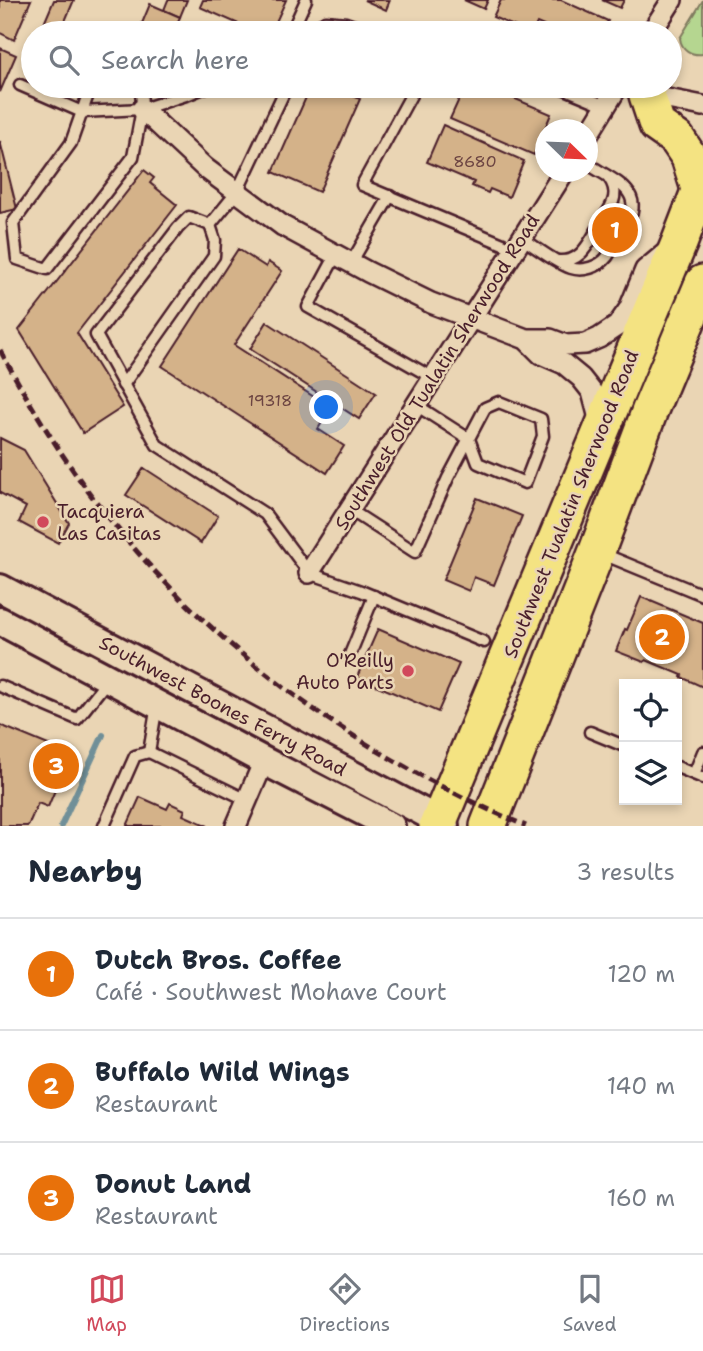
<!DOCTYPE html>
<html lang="en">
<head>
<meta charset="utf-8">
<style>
  :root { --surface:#fff; --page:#f6f6f7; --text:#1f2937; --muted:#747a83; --line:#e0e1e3; --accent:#d1495b }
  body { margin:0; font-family:"Shantell Sans",sans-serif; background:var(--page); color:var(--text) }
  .controls { position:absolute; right:21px; bottom:21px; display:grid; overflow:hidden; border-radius:0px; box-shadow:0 4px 10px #0003 }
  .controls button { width:63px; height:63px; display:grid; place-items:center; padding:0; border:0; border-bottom:2px solid var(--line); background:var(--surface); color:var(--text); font:35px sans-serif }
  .compass { position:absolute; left:535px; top:119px; width:63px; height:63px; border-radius:50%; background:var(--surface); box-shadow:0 4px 10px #0003; rotate:113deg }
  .you { position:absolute; left:327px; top:408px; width:24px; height:24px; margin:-18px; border:5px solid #fff; border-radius:50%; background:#1a73e8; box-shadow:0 0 0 10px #1a73e833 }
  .badge { display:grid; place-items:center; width:46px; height:46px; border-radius:50%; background:var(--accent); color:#fff; font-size:23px; font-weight:700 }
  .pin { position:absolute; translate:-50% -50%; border:4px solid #fff; box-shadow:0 2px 7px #0006 }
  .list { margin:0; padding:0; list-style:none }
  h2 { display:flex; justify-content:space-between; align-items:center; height:91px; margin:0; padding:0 28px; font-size:30px }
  h2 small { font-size:23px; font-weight:400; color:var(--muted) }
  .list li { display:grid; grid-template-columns:46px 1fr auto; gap:21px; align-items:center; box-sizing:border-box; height:112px; padding:0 28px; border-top:2px solid var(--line) }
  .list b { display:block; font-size:26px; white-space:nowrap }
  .list p { margin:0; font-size:23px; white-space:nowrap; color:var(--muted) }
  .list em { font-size:23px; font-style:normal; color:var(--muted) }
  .icon { flex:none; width:38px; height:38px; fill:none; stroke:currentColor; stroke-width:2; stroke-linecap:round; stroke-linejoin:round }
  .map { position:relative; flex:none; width:703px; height:826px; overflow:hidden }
  .search { position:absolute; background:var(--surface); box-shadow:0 4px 10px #0003; left:21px; right:21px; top:21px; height:77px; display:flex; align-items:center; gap:18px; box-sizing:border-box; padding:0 24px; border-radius:38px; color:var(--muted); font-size:26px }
  .sheet { height:427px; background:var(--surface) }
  nav { display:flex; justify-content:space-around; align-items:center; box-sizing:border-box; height:98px; border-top:2px solid var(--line); background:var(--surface); font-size:19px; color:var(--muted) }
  nav a { display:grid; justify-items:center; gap:4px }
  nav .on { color:var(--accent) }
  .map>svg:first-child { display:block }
</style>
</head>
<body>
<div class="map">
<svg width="703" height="826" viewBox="0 0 703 826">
  <rect width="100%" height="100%" fill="#ead5b4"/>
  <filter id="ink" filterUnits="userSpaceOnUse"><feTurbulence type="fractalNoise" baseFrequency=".0143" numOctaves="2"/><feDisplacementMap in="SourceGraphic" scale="14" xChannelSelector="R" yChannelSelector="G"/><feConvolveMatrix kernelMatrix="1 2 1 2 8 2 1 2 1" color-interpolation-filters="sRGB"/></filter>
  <g filter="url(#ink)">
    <!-- green -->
    <path fill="#b5d690" stroke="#807a5e" stroke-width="2" d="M703 0V54C691 56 681 49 680 38Z"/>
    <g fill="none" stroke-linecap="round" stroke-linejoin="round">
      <!-- stream -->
      <path stroke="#6f8f98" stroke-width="6" d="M61 826 103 735"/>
    </g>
    <!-- building -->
    <g fill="#d4b289" stroke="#4a1f2b" stroke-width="2">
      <path d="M0 0H31L14 40 0 33Z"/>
      <path d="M54 0H74L60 33H40Z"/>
      <path d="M168 0H187L180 17 164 10Z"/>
      <path d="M203 0H286L271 33H259L200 7Z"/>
      <path d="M364 0H390L386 10Z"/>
      <path d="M464 0H488L484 9Z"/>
      <path d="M501 0H561L608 21 602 33H560L537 23 532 33H530L493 17Z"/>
      <path d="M602 0H624L620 8Z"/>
      <path d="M150 4 180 17 173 33H138Z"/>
      <path d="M0 48 16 55 0 92Z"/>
      <path d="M311 86H332L360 99 319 192 273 172Z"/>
      <path d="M465 86H485L551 114 534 155 450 119Z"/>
      <path d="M443 125 524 161 509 197 490 189 488 193 472 186 474 182 427 162Z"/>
      <path d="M0 141 17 209 0 213Z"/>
      <path d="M144 170 154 178 150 183 177 205 77 333 123 407 83 433 19 330Z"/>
      <path d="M600 213 630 232 625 241 615 235 608 247 596 240 604 228 595 222Z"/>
      <path d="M238 249 266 267 268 262 282 271 234 345 331 408 318 429 344 446 327 473 162 366Z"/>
      <path d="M267 322 376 393 359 419 250 349Z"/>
      <path d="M0 438 24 450 69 523 58 543 19 522 26 507 0 493Z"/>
      <path d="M144 468 218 516 201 543 126 495Z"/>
      <path d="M477 498 522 516 494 585 474 577 469 591 443 580Z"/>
      <path d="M641 597 703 623V687L681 677 682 675 646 660 644 662 616 651 625 629 627 630Z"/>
      <path d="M378 629 459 664 438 712 357 677Z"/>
      <path d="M0 725 70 754 48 807 38 803 28 826H0Z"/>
      <path d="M140 797 167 809 170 803 185 810 183 815 208 826H127Z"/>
    </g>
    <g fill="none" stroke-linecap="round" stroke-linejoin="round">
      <!-- lane casing -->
      <g stroke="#4a1f2b" stroke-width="15">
        <g id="lane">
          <path d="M291 33 306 0"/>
          <path d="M312 33 325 21 346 23 374 33"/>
          <path d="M20 85 82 112 142 109 189 94 208 86"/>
          <path d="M91 86 71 143 13 223 17 259 47 269 133 157 142 109 141 86"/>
          <path d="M287 86 237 192 210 225 189 217 178 228 96 335 157 445 265 514 309 573 361 591 484 642"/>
          <path d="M416 86 362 185 515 249"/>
          <path d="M558 86 606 106"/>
          <path d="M588 164C615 182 648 191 625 228"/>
          <path d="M605 216C614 203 619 192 609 178"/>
          <path d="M522 238C535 247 556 263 571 268 583 272 599 267 607 257 611 251 615 243 619 237"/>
          <path d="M336 255 308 307 433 378"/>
          <path d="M558 261C582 263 589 242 600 225"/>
          <path d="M351 263 390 196"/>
          <path d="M123 385 214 256 215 240 210 225"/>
          <path d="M350 510 415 552 448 478 485 408 499 402 541 419 543 436 525 483 478 463 469 439 416 405"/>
          <path d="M603 554 703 595"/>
          <path d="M349 657 374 596"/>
          <path d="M0 686 77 719 107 681"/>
          <path d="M590 732 624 746"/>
          <path d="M149 752 157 705"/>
          <path d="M677 767 703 778"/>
          <path d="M694 774 703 752"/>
          <path d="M104 826 135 756 149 752 247 800"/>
        </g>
      </g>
      <!-- street casing -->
      <g stroke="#4a1f2b" stroke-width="24">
        <g id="street">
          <path d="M651 33 672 0"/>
          <path d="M631 86 647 95 703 106"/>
          <path d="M142 109 205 168 283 226 368 272 431 303 526 339 541 354 564 364 581 378 592 392 601 426"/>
          <path d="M588 135 618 86"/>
          <path d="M526 339H550L566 345 585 344 599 338 617 326 629 309 645 270 669 250"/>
          <path d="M309 573 564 172"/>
          <path d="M236 826 264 761"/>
        </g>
      </g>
      <!-- secondary casing -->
      <g stroke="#4a1f2b" stroke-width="32">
        <g id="secondary">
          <path d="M0 588 440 821 445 826"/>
          <path d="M0 621 264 761 391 826"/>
        </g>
      </g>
      <!-- highway casing -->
      <g stroke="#4a1f2b" stroke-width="40">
        <g id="highway">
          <path d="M647 95 657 125 677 139 689 157 700 192"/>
          <path d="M437 826 680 241 703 181"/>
          <path d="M488 826 597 551 650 410 703 283"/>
        </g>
      </g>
      <!-- lane -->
      <use href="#lane" stroke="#ead5b4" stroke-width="10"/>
      <!-- street -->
      <use href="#street" stroke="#ead5b4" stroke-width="19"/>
      <!-- secondary -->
      <use href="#secondary" stroke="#ead5b4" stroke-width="26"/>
      <!-- highway -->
      <use href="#highway" stroke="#f4e382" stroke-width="35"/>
      <!-- rail -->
      <path stroke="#4a1f2b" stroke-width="5" stroke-dasharray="10 5" stroke-linecap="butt" d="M0 350C23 392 47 433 75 473 188 633 346 750 526 826"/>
    </g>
  </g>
  <!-- markers -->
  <g fill="#d1495b" stroke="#ead5b4" stroke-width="2.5">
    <circle cx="43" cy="522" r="7"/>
    <circle cx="408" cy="671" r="7"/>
  </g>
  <g text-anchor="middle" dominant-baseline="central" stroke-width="5" stroke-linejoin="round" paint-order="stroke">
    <!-- number labels -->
    <g font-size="16" fill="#6c4442">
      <text x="475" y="161">8680</text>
      <text x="270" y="400">19318</text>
    </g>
    <!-- street labels -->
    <g font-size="19" fill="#4a1f2b" stroke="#ead5b4">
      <text transform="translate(437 372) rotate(-58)">Southwest Old Tualatin Sherwood Road</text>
      <text transform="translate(571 504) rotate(-68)">Southwest Tualatin Sherwood Road</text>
      <text transform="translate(223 706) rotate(28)">Southwest Boones Ferry Road</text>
    </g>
    <!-- poi labels -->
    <g font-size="19" fill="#4a1f2b" stroke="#ead5b4" text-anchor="start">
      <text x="57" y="511">Tacquiera<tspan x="57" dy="22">Las Casitas</tspan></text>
      <text x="394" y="660" text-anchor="end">O'Reilly<tspan x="394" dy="22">Auto Parts</tspan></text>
    </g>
  </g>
</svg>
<div class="controls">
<button><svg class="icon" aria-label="locate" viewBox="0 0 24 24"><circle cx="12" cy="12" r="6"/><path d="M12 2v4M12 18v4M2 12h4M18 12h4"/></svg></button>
<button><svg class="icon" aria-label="layers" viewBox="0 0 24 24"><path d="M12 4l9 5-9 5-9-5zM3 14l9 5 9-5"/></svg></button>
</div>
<svg class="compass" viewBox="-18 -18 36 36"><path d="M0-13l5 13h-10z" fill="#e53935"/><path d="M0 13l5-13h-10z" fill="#747a83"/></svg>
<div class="you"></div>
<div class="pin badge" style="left:615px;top:230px;background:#e8710a">1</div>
<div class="pin badge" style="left:662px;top:637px;background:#e8710a">2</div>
<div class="pin badge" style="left:56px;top:766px;background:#e8710a">3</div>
<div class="search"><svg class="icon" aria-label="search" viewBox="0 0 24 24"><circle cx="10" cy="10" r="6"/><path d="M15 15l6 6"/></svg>Search here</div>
</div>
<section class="sheet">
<h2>Nearby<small>3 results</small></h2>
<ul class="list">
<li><span class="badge" style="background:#e8710a">1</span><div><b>Dutch Bros. Coffee</b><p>Café · Southwest Mohave Court</p></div><em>120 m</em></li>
<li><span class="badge" style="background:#e8710a">2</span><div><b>Buffalo Wild Wings</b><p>Restaurant</p></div><em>140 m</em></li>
<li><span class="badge" style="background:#e8710a">3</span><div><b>Donut Land</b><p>Restaurant</p></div><em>160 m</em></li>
</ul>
</section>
<nav>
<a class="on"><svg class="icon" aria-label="map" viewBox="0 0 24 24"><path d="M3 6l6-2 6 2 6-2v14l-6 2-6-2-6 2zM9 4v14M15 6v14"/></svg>Map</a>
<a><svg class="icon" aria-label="directions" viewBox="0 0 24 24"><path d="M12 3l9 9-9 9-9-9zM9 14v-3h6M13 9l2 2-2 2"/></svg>Directions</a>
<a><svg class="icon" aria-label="saved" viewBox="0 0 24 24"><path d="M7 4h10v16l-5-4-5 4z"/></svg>Saved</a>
</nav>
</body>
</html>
